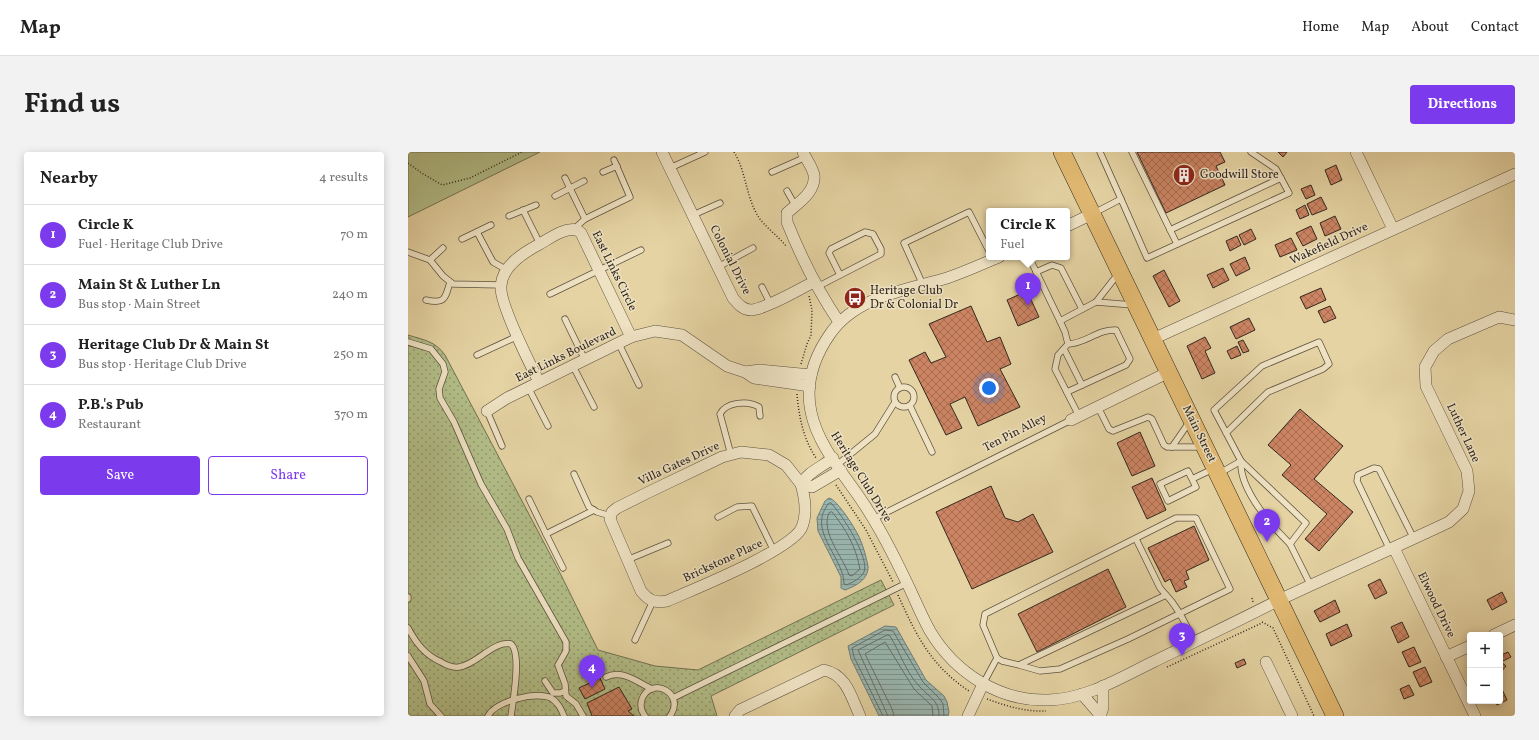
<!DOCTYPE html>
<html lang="en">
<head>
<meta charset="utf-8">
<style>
  :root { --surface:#fff; --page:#f2f2f2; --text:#222; --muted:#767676; --line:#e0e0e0; --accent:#7c3aed }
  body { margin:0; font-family:Vollkorn,serif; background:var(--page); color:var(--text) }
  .controls { position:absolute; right:12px; bottom:12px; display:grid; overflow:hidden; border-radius:4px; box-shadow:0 2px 10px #0003 }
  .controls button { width:36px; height:36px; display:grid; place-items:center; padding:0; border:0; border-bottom:1px solid var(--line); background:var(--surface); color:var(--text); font:20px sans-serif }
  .you { position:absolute; left:581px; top:236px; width:14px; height:14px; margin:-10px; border:3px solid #fff; border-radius:50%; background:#1a73e8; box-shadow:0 0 0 6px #1a73e833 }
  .badge { display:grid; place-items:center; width:26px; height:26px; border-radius:50%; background:var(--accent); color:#fff; font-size:13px; font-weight:700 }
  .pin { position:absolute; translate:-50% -33px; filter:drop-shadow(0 1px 2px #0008) }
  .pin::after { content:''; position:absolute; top:21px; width:14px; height:12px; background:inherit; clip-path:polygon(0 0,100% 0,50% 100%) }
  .popup { position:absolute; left:578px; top:56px; width:84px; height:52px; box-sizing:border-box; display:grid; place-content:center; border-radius:4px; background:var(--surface); filter:drop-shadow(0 1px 3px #0005); font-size:13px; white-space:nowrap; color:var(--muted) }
  .popup b { font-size:15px; color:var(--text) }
  .popup::after { content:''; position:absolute; left:50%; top:100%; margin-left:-8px; border:8px solid transparent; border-top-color:var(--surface) }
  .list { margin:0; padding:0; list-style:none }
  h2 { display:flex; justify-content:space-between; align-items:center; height:52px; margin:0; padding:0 16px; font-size:17px }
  h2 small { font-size:13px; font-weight:400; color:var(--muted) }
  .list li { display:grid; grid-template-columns:26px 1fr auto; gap:12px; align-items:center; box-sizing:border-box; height:60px; padding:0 16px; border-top:1px solid var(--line) }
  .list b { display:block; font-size:15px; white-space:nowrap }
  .list p { margin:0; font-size:13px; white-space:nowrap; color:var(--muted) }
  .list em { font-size:13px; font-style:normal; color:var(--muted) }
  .actions { display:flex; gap:8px; padding:12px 16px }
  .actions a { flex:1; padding:9px 0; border:1px solid var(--accent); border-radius:4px; text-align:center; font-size:14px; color:var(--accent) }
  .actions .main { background:var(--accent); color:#fff }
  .map { position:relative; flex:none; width:1107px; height:564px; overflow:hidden; border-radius:4px }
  header { display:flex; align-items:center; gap:24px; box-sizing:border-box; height:56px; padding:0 20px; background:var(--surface); border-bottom:1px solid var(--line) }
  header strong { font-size:19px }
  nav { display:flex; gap:22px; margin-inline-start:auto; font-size:14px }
  .intro { display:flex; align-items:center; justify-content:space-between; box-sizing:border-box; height:96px; padding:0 24px }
  h1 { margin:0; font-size:28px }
  .button { padding:10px 18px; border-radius:4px; background:var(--accent); color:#fff; font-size:14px; font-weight:700 }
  main { display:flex; gap:24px; padding:0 24px }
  aside { flex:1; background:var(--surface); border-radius:4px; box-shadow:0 2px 10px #0003 }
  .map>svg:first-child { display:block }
</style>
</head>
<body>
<header>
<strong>Map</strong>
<nav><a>Home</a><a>Map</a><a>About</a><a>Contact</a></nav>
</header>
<div class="intro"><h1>Find us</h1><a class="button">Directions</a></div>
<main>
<aside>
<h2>Nearby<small>4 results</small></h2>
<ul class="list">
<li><span class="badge">1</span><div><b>Circle K</b><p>Fuel · Heritage Club Drive</p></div><em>70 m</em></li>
<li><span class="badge">2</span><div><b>Main St &amp; Luther Ln</b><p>Bus stop · Main Street</p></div><em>240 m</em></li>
<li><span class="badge">3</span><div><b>Heritage Club Dr &amp; Main St</b><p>Bus stop · Heritage Club Drive</p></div><em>250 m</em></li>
<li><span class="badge">4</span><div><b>P.B.'s Pub</b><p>Restaurant</p></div><em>370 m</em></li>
</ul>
<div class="actions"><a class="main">Save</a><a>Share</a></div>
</aside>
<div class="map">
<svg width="1107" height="564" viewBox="0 0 1107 564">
  <defs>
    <pattern id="grass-dots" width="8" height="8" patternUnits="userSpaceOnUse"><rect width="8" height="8" fill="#b2bd87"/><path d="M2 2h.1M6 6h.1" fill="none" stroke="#919a6e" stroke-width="1.8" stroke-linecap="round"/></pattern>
    <pattern id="water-rules" width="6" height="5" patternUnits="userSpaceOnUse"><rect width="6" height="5" fill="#99b6b0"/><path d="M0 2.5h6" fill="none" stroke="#7d948f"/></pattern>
    <pattern id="building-cross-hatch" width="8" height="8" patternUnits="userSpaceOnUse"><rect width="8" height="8" fill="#cc8463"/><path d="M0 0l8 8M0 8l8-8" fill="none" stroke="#a66c51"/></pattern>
  </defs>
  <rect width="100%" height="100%" fill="#e5d3a3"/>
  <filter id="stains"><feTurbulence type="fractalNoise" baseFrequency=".005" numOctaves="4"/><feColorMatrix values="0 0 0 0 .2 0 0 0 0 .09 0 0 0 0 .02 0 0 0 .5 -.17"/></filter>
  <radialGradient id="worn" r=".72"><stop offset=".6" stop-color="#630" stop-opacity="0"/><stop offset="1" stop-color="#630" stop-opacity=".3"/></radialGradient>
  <!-- grass -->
  <path fill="url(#grass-dots)" stroke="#727253" d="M0 183C16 188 27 189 37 203L153 423 190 498 247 514 290 518 473 428 486 453 303 544 309 564H0Z"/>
  <!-- park -->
  <path fill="#b2bd87" stroke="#727253" d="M0 0H132L0 65Z"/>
  <!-- water -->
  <g fill="url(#water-rules)" stroke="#6f7d76">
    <path d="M421 346C429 347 449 379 452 387 456 396 458 405 460 414 461 427 448 434 437 438L433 436V425L410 379 409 366 417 349Z"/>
    <path d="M477 474 488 475 518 528 536 544 539 550 541 560 540 564H471L443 507 440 494Z"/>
  </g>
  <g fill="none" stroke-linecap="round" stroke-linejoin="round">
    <!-- shore -->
    <g stroke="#656f68" stroke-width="1">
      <path d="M423 351C433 361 462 406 456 420 453 426 444 431 438 433L436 432C436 410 410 387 414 366 414 361 418 356 420 352Z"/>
      <path d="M424 360C438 377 448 395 452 417L444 424 441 423C435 405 412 380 421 361Z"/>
      <path d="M475 564 446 505 444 496 477 478 485 479 515 530 532 547 535 552 536 564"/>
      <path d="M480 564 450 498 479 483 482 484C492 500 498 521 512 535 521 545 532 549 531 564"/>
      <path d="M486 564 484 557 457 502 477 490 506 537 524 554 525 564"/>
    </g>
  </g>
  <!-- building -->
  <g fill="url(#building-cross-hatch)" stroke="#31281f">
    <path d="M729 0H812L817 10 808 14 817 33 758 61Z"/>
    <path d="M870 0H879L875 5Z"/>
    <path d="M928 13 934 28 923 33 917 18Z"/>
    <path d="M903 33 907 43 898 47 893 37Z"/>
    <path d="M913 45 919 57 904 63 899 52Z"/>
    <path d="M897 53 901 63 892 67 888 58Z"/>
    <path d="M927 64 933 77 917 84 912 71Z"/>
    <path d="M903 74 909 87 895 94 888 81Z"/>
    <path d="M843 77 848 87 836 93 831 83Z"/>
    <path d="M829 84 833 93 822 99 818 89Z"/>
    <path d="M883 86 889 98 872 105 867 93Z"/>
    <path d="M837 105 842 117 828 124 822 112Z"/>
    <path d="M815 116 821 128 805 136 799 123Z"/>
    <path d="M756 118 772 149 761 155 745 124Z"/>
    <path d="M913 136 918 148 898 157 892 145Z"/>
    <path d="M619 139 631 165 610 174 599 148Z"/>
    <path d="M563 154 579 190 592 185 603 212 592 217 612 255 570 274 557 245 542 252 554 276 538 283 501 208 517 200 523 211 538 205 521 172Z"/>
    <path d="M922 154 928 166 916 171 910 159Z"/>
    <path d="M841 166 847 178 828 187 822 175Z"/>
    <path d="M797 185 803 196 797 199 807 221 794 227 779 194Z"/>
    <path d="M835 188 841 199 835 201 830 190Z"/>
    <path d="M829 194 833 203 823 207 819 199Z"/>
    <path d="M892 257 935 294 906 327 945 360 911 399 897 387 919 362 874 323 883 313 860 293Z"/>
    <path d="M732 280 747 314 724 324 709 291Z"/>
    <path d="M744 326 758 358 739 367 724 335Z"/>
    <path d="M583 334 597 366 610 370 625 362 645 400 564 437 528 360Z"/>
    <path d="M786 374 801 408 778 419 781 427 776 429 779 435 768 440 762 427 757 430 740 396Z"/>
    <path d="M700 417 718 455 629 500 610 462Z"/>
    <path d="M972 427 979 441 967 447 960 433Z"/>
    <path d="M1094 440 1099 450 1084 458 1079 448Z"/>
    <path d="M927 448 932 460 912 470 906 459Z"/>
    <path d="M994 470 1001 485 990 491 983 475Z"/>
    <path d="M939 472 944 484 923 494 918 482Z"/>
    <path d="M1006 495 1013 510 1001 515 994 500Z"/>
    <path d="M1100 500 1103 505 1095 509 1093 503Z"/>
    <path d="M836 507 838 512 829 516 827 511Z"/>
    <path d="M1092 509 1098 514 1092 521Z"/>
    <path d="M1017 515 1024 530 1012 535 1005 520Z"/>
    <path d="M192 526 197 537 177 547 171 536Z"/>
    <path d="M1001 533 1006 543 996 547 992 537Z"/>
    <path d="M1092 533 1099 548 1089 553 1087 549H1092Z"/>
    <path d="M211 535 224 557 220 559 226 564H184L179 551Z"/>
  </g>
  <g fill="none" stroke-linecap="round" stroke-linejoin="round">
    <!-- lane casing -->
    <g stroke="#5e5340" stroke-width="7">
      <g id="lane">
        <path d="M724 0 769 92"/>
        <path d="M262 16 297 0"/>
        <path d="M195 20 209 14"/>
        <path d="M364 20 398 5"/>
        <path d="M157 26 177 67"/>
        <path d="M379 39 387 53"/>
        <path d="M147 44 176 29"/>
        <path d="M713 47 739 106 881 41 868 17 843 0"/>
        <path d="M115 58 132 92"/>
        <path d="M686 61 713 47 692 0"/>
        <path d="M285 63 312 51"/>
        <path d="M101 64 128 53"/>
        <path d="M166 77 177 67 222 45 206 8"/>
        <path d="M762 78 873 26"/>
        <path d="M69 80 85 110 99 118"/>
        <path d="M54 87 83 73"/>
        <path d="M0 100 22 108 35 124 45 132 93 133"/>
        <path d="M621 105 652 169 688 150 710 122"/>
        <path d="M22 108 35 96"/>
        <path d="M310 115 345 96"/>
        <path d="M628 120 644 113 653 116 674 157"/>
        <path d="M515 133 496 91 561 60 581 99"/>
        <path d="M354 135 362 151"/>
        <path d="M409 135 473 102V97L465 82 457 80 423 97 421 101 432 123"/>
        <path d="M142 142 233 98"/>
        <path d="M18 148C37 152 37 147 42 130"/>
        <path d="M688 150 725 153"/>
        <path d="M157 167 177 208"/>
        <path d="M652 169 657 180 660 192 650 203 647 217 671 264"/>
        <path d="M0 190 23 197 35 212 37 220 31 237 32 246 46 270 73 332 99 377 110 406 158 490V499L150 513 157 532 158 544 168 552 175 564"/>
        <path d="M211 192 231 233"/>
        <path d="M656 197 674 233"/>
        <path d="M69 203 110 184"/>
        <path d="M165 214 186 255"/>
        <path d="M487 225 492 236"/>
        <circle cx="496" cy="245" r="10"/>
        <path d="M120 235 140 274"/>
        <path d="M659 240 718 213 722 207 708 178C690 177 677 192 660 192"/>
        <path d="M502 254 524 300"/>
        <path d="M690 255 701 277 705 279 740 265 744 267 756 293 759 295H795"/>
        <path d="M79 259 94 294"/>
        <path d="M764 295 782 269"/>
        <path d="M323 303 312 262C318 250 340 248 351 255L352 264"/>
        <path d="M833 309 898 371 882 392 903 434"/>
        <path d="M833 309C831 337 863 373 882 392"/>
        <path d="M429 313 467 282 487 250"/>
        <path d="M812 321 833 309 806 258 854 214 911 190 921 212 915 217 860 240 818 281"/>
        <path d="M166 322 181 355 189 360 203 364"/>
        <path d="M784 327 780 319 752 332 760 349 788 335 784 327 805 317"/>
        <path d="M121 347 138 382"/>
        <path d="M310 365 329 355 344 354 366 399"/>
        <path d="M465 367 663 268"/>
        <path d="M728 387 752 436 758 443"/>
        <path d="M982 398 949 329 950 323 966 316 971 317 1006 387"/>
        <path d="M219 408 260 391"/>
        <path d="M155 416 138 382 186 358"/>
        <path d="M0 445V447"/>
        <path d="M0 476C8 491 17 503 33 510 38 513 45 516 51 515 68 513 86 488 103 492 114 502 105 549 103 564"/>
        <path d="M227 488 245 449"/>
        <path d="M0 504 16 529 22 552 33 564"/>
        <path d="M611 513 594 509 589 506 575 473 577 462 768 366H788L822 437 720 487 652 517 632 519 611 513 758 443C771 456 778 474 787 490"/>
        <path d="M198 525C214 517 229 530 244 537"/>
        <path d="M137 529 145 541H152L157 539"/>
        <path d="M575 532 589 506"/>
        <path d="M265 546 499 431"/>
        <path d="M80 564C88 549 128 539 143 546 150 550 153 557 156 564"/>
        <path d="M237 564C233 559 232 553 234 547 244 523 278 542 262 564"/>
      </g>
    </g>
    <!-- street casing -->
    <g stroke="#5e5340" stroke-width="12">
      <g id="street">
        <path d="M254 0 325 146C330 152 335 158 343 158 358 157 391 137 406 130"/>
        <path d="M395 0C398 7 405 16 406 23 408 40 390 51 379 61V70C393 105 410 139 431 170"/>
        <path d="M948 0 985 77"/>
        <path d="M659 74 684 62"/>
        <path d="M591 105C574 112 557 120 539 126 499 138 448 144 422 182 406 205 397 232 403 260 411 298 442 328 461 360 475 382 487 406 498 429 506 445 513 463 522 479 547 521 592 550 641 548 678 547 712 526 745 510 786 490 828 470 869 449 926 422 984 397 1041 370L1055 357 1061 339 1059 319 1018 234 1017 215 1026 199 1040 187 1091 165 1107 168"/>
        <path d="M745 187 1107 22"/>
        <path d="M337 220 352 218 403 223"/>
        <path d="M131 230C122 212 91 151 93 134 94 114 115 101 130 93 141 87 156 75 169 78L173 81 223 185"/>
        <path d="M79 259 99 246 223 185 247 179 274 183 319 214 337 220 346 226 402 234"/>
        <path d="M663 268 761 220"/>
        <path d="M393 332C397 346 400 363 393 377 379 400 286 437 259 449 247 451 241 449 233 439L202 367 204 360 209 356 241 340 314 305 333 300 361 303 378 313 393 332 404 335 433 318"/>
        <path d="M393 332C400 320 414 315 425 306"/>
        <path d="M986 396 1067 564"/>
        <path d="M1086 483 1107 473"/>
        <path d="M1038 505 1062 494"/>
        <path d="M858 510 884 564"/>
        <path d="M674 542 693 564"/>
        <path d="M327 564 332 558 416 518C439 523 443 545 452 564"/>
        <path d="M560 564 575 532"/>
        <path d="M692 564 695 556V534"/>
      </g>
    </g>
    <!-- primary casing -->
    <g stroke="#31281f" stroke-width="18">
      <path id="primary" d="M654 0 927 564"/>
    </g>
    <!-- path -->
    <g stroke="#31281f" stroke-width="1.5" stroke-dasharray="1 2" stroke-linecap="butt">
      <path d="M326 0C338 19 338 45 350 64 356 74 370 84 378 94"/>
      <path d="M0 11 15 22 34 33 62 26 114 0"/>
      <path d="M393 212 399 192 403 183 404 158 401 144"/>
      <path d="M389 242C391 265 395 286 408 306"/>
      <path d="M428 333 458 378 485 430"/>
      <path d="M490 443C508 483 523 514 561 539"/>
      <path d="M844 446 845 450"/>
      <path d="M854 470 865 476 906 564"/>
      <path d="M759 515 854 471"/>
      <path d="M579 547C598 554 618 560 638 559"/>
    </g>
    <!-- lane -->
    <use href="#lane" stroke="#eee2c3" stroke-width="5.5"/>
    <!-- street -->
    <use href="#street" stroke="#eee2c3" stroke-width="11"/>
    <!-- primary -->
    <use href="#primary" stroke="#e2ba72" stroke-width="17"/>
  </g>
  <!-- icons -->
  <defs>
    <g id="building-disc" transform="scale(1.15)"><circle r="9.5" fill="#8f2418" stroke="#eee2c3"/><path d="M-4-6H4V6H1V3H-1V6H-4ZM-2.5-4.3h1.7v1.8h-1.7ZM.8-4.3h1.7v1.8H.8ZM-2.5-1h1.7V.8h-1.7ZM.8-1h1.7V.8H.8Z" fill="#fff"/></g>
    <g id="bus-disc" transform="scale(1.15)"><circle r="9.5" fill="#8f2418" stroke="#eee2c3"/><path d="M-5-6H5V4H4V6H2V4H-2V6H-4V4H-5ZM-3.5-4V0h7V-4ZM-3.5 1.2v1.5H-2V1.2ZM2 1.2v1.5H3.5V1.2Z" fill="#fff"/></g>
  </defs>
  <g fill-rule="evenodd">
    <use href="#building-disc" x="776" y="23"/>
    <use href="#bus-disc" x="447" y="146"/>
  </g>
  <g text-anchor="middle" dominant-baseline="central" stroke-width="3" stroke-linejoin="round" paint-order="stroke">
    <!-- poi labels -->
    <g font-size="12" fill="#31281f" stroke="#eee2c3" text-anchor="start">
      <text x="792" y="23">Goodwill Store</text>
      <text x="462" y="139">Heritage Club<tspan x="462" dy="14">Dr &amp; Colonial Dr</tspan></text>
    </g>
    <!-- street labels -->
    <g font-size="12" fill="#31281f" stroke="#eee2c3">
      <text transform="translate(921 92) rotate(-25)">Wakefield Drive</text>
      <text transform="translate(322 108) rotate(63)">Colonial Drive</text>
      <text transform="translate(206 119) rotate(64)">East Links Circle</text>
      <text transform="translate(158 203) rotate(-26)">East Links Boulevard</text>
      <text transform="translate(607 281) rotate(-27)">Ten Pin Alley</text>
      <text transform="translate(1055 281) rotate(65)">Luther Lane</text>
      <text transform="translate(791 282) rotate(64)">Main Street</text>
      <text transform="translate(271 312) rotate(-25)">Villa Gates Drive</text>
      <text transform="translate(453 325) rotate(58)">Heritage Club Drive</text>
      <text transform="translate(315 409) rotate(-25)">Brickstone Place</text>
      <text transform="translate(1028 453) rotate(64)">Elwood Drive</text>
    </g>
  </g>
  <rect width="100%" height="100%" filter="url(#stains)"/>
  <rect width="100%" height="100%" fill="url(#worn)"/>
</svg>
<div class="controls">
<button>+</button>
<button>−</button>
</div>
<div class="you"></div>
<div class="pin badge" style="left:620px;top:154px">1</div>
<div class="popup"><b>Circle K</b>Fuel</div>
<div class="pin badge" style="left:859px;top:390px">2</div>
<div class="pin badge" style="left:774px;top:504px">3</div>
<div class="pin badge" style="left:184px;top:536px">4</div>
</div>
</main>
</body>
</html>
